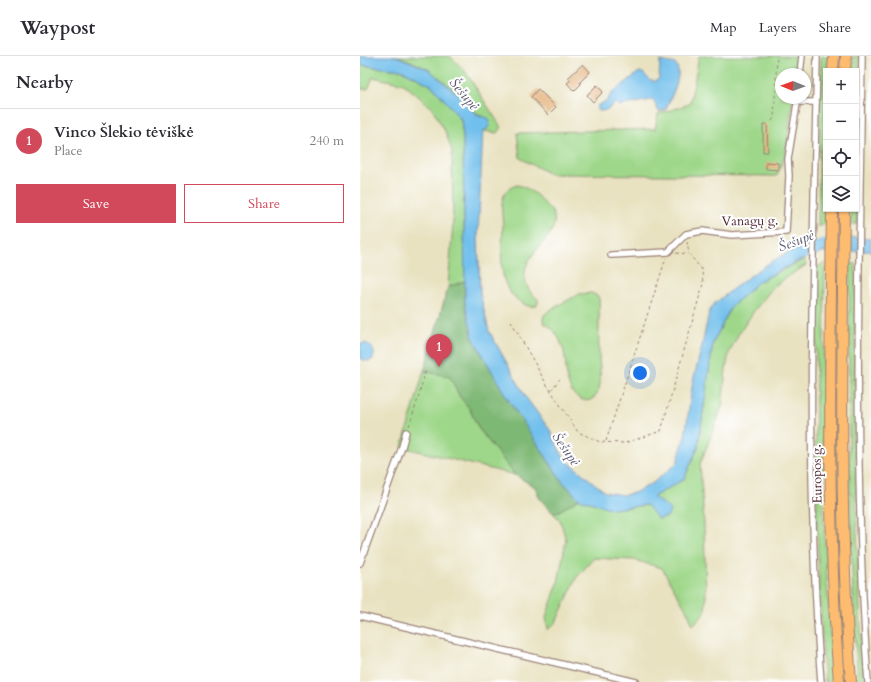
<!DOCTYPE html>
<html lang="en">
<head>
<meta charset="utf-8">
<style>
  :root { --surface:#fff; --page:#f7f7f7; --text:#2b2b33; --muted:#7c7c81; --line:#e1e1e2; --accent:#d1495b }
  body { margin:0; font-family:Cardo,serif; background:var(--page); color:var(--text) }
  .controls { position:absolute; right:12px; top:12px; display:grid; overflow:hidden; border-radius:0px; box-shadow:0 1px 3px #0004 }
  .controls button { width:36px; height:36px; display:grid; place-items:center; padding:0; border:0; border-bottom:1px solid var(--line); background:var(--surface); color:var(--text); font:20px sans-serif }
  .compass { position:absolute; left:415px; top:12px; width:36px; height:36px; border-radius:50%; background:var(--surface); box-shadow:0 1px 3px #0004; rotate:271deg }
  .you { position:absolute; left:280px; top:317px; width:14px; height:14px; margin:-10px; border:3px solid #fff; border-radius:50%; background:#1a73e8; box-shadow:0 0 0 6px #1a73e833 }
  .badge { display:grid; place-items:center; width:26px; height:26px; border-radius:50%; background:var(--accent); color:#fff; font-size:13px; font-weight:700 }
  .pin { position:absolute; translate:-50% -33px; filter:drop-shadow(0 1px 2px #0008) }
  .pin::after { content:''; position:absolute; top:21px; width:14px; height:12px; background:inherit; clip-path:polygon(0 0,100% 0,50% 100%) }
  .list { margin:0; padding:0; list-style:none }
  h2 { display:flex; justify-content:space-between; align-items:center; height:52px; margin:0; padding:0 16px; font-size:17px }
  h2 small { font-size:13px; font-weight:400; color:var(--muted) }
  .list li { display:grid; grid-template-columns:26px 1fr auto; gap:12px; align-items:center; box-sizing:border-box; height:64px; padding:0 16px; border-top:1px solid var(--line) }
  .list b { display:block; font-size:15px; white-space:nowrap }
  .list p { margin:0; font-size:13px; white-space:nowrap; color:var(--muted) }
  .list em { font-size:13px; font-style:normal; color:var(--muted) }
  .actions { display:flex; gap:8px; padding:12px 16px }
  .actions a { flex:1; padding:9px 0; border:1px solid var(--accent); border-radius:0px; text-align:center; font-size:14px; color:var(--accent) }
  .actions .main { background:var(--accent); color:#fff }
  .icon { flex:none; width:22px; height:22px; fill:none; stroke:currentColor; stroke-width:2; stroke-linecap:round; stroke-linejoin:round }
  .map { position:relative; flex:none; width:511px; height:626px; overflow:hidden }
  header { display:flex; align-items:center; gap:24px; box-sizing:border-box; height:56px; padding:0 20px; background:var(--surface); border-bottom:1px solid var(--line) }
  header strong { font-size:19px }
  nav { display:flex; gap:22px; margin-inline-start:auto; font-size:14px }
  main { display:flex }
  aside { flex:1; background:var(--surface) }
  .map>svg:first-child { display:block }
</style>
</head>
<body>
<header>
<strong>Waypost</strong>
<nav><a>Map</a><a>Layers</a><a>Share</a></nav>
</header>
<main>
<aside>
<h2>Nearby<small></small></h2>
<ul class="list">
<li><span class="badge">1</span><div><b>Vinco Šlekio tėviškė</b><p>Place</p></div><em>240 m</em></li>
</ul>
<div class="actions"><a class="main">Save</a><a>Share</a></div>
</aside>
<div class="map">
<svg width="511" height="626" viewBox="0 0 511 626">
  <rect width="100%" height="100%" fill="#fff"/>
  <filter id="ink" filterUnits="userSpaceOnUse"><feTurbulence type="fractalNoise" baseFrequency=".025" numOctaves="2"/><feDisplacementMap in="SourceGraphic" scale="8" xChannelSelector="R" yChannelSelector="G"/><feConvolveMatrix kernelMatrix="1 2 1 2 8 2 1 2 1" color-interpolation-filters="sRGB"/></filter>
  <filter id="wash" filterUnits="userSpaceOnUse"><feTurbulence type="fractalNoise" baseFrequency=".012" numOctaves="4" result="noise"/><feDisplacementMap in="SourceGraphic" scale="16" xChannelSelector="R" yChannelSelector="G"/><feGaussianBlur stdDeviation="0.9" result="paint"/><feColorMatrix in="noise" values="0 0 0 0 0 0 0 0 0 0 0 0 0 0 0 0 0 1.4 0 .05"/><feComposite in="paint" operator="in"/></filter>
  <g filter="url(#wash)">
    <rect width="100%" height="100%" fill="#e9e2c1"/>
    <!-- green -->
    <g fill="#9ed789" stroke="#747b5a">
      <path d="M32 0H90L105 15 141 71 137 77 123 75V61C114 56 108 48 100 40 83 23 57 3 32 0Z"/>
      <path d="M339 0H437L436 18H421V42H433L426 97 417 120 190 118 160 102 157 77 295 73 298 58 330 48Z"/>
      <path d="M461 0H468L467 15H466V167L458 171Z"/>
      <path d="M493 0H499L497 168H491V153H496V15H493Z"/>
      <path d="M0 9 41 14 56 21 72 30 89 48 101 64 103 81 105 225 88 231 93 167 92 95 86 77 72 52 44 28 13 21 8 33H0Z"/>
      <path d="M157 129C170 132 177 139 185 148 189 152 193 156 194 160 199 183 161 196 165 223 167 232 170 237 178 243V247L176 250C168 251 165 249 159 245 136 229 142 197 143 173 143 162 139 148 145 137 148 132 152 131 157 129Z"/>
      <path d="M445 203 446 209 414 230 394 255 378 279 369 297 366 313 362 351 340 408 344 468 346 543 345 557 333 569 328 557 302 512 274 504 234 502 217 521 196 566 188 574 186 561 198 527 206 484 200 464 194 458 219 443 253 453 288 449 294 458 306 450 299 446 293 441 324 423 338 391 353 287 371 251 398 226Z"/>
      <path d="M465 207 463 367 464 470 473 626H465C454 488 455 350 457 211Z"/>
      <path d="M475 207H479L487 626H483C471 487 475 347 475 207Z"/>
      <path d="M490 207 496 208C493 348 495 487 504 626H498C488 486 488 347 490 207Z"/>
      <path d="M232 237 239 241C240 260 238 278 239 297 239 307 241 317 240 328 239 333 237 340 232 343 229 345 226 345 223 344 200 336 210 305 201 287 197 278 193 272 184 267L183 263 184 259 190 254 219 238Z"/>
      <path d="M64 315 90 320 100 341 109 352 119 373 155 419 42 391Z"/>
    </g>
    <!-- forest -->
    <path fill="#7eb875" stroke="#646c50" d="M105 225V247L113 282 147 342 202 425 219 443 194 458 180 443 175 431 155 419 119 373 109 352 100 341 90 321 64 315 88 231Z"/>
    <!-- water -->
    <g fill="#71bfec" stroke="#5e6f8c">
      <path d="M0 0H36L68 13 99 39 115 57 123 61 128 62 130 64 129 71 123 76 118 179 120 237 129 275 167 343 190 374 200 395 207 405 245 436 263 439 274 437 293 427 317 407 325 380 333 325 342 290 349 256 354 248C389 220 426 190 471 182 484 180 498 182 511 183V195L463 196 436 206 398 226 371 251 353 287 338 391 324 423 293 441C299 446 306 448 310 455L307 461 298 463 287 449 253 453 219 443 202 425 147 342 113 282 105 247 103 81 101 64 88 48 72 30 56 21 41 14 0 9Z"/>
      <path d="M300 5 316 8C323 21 311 40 306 53L299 56 293 44H291L259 50 255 47C249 52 245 57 237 54L238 49 247 45 251 38 279 16 283 17 291 25H296L299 22Z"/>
      <path d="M5 287C12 289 17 297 12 304L8 305 0 303V288Z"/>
    </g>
    <g id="blocks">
      <!-- building -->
      <g fill="#e3b078">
        <path d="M223 8 230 16 220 26 221 28 214 35 207 27 211 24 208 22Z"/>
        <path d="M237 29 243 36 233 46 227 39Z"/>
        <path d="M178 33 196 51 188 59 171 41Z"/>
        <path d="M403 68H407L408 96H403Z"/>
        <path d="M406 106 418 107V114L406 113Z"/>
      </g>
    </g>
  </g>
  <g filter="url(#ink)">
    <use href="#blocks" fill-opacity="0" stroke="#9a8076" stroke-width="1"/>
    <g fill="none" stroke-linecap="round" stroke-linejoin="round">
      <!-- minor casing -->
      <g stroke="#9a8076" stroke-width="8">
        <g id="minor">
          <path d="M457 0C453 209 445 418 461 626"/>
          <path d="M502 0C499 209 493 418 508 626"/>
          <path d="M440 18 442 0"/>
          <path d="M437 46H456"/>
          <path d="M251 199 308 196 326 178 342 175 372 179 426 176 429 120 428 103 438 42"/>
          <path d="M0 507 42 391 46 376"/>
          <path d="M0 560 276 626"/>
        </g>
      </g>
      <!-- motorway casing -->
      <g stroke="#9a8076" stroke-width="12">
        <g id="motorway">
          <path d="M473 15 474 0"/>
          <path d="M485 15 486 0"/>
          <path d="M472 153C470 311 467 468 479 626"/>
          <path d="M484 153C482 311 479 468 491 626"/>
        </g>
      </g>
      <!-- path -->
      <g stroke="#9a8076" stroke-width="1" stroke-dasharray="3 3" stroke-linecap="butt">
        <path d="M412 65 414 62 417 0"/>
        <path d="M316 197 328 198"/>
        <path d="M151 265 187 329 218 376 240 386 265 387 301 375 343 228 342 214 329 198 327 186"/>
        <path d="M191 334 200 323"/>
        <path d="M49 370 57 346 66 313"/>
        <path d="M246 385 306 202"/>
      </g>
      <!-- minor -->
      <use href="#minor" stroke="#fff" stroke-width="5.5"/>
      <!-- motorway -->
      <use href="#motorway" stroke="#febc71" stroke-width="10"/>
    </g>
  </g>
  <g text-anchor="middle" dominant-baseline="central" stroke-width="4" stroke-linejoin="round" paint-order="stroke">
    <!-- street labels -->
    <g font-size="13" fill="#4a1f2b" stroke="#fff">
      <text transform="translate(390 165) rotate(-1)">Vanagų g.</text>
      <text transform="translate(457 418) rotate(-91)">Europos g.</text>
    </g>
    <!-- water labels -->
    <g font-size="14" font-style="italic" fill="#58576f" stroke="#fff">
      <text transform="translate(104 38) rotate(50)">Šešupė</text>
      <text transform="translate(436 185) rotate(-21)">Šešupė</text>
      <text transform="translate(206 393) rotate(55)">Šešupė</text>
    </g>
  </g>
</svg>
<div class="controls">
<button>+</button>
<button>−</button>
<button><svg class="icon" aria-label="locate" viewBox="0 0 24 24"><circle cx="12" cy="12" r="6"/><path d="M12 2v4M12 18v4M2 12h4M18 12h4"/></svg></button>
<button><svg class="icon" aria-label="layers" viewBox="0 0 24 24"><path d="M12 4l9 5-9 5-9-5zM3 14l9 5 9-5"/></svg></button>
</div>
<svg class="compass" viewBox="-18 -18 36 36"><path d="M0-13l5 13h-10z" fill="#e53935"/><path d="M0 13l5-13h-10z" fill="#7c7c81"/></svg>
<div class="you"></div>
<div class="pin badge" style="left:79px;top:311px">1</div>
</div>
</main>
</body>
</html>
